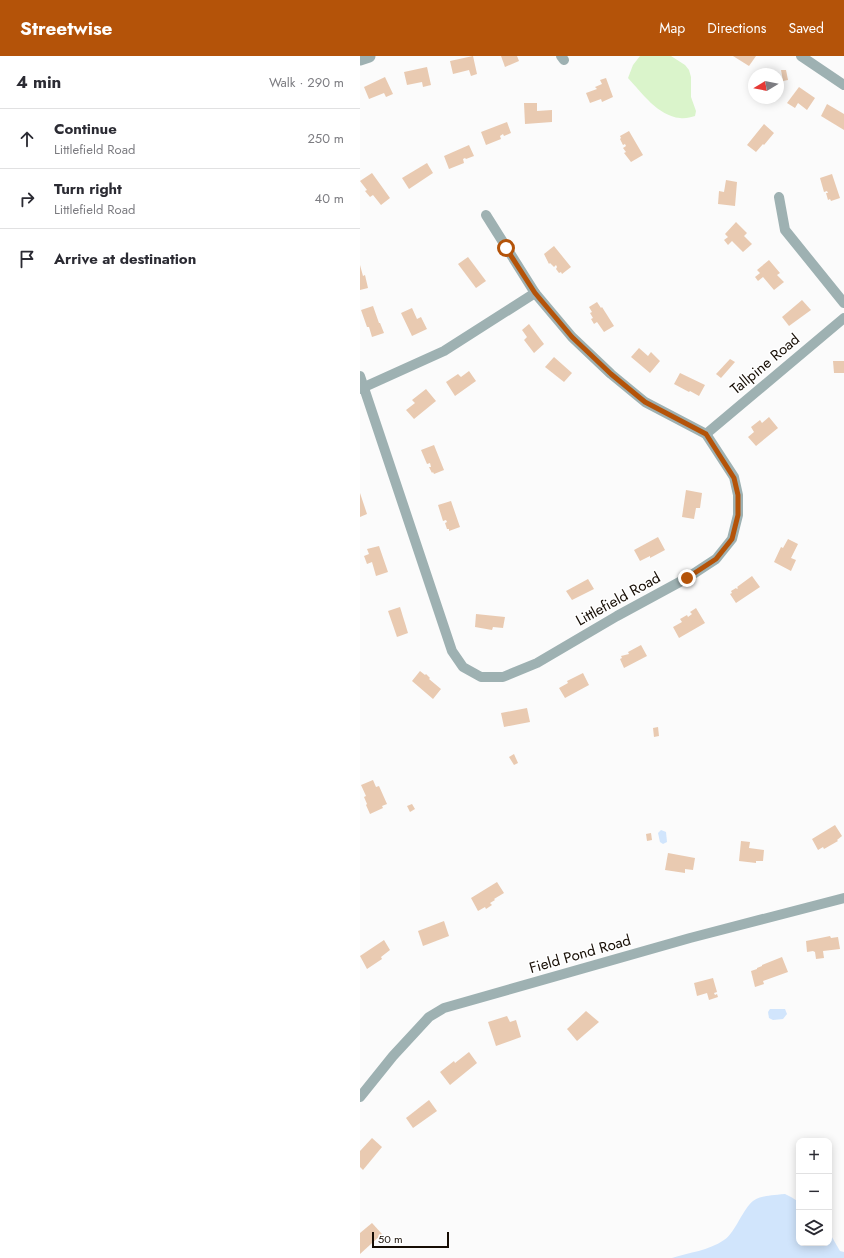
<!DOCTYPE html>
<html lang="en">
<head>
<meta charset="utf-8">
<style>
  :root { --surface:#fff; --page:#f2f2f3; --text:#2b2b33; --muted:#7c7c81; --line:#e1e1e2; --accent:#b45309 }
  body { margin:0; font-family:Jost,sans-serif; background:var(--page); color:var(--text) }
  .controls { position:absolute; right:12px; bottom:12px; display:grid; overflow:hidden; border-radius:8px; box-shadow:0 2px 10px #0003 }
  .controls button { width:36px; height:36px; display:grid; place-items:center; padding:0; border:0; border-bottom:1px solid var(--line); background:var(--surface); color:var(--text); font:20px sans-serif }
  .compass { position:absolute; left:388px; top:12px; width:36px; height:36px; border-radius:50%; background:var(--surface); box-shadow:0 2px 10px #0003; rotate:260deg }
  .scale { position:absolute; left:12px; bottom:10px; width:77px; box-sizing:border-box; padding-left:4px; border:2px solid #160d04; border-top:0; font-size:11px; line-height:14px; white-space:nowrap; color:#160d04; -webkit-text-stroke:3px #fff; paint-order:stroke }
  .stop { position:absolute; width:12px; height:12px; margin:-9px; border:3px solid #b45309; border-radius:50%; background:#fff }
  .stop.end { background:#b45309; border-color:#fff; box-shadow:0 1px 4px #0008 }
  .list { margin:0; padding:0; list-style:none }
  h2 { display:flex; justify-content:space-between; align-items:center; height:52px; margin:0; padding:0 16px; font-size:17px }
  h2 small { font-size:13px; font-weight:400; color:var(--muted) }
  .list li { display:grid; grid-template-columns:26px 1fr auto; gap:12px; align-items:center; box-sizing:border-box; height:60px; padding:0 16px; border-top:1px solid var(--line) }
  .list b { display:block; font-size:15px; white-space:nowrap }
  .list p { margin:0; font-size:13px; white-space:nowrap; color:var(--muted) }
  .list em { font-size:13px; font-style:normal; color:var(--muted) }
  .icon { flex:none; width:22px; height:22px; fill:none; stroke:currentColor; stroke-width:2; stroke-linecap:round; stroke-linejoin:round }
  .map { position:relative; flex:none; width:484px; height:1202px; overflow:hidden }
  header { display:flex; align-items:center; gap:24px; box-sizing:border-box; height:56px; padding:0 20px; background:var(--accent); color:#fff }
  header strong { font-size:19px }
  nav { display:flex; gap:22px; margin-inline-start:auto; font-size:14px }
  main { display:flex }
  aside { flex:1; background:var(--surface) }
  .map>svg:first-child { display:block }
</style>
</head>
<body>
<header>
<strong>Streetwise</strong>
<nav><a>Map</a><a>Directions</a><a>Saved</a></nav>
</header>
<main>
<aside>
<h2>4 min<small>Walk · 290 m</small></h2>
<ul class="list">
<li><svg class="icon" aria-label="ahead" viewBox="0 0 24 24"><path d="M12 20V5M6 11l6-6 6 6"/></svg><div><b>Continue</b><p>Littlefield Road</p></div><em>250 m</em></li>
<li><svg class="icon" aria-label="right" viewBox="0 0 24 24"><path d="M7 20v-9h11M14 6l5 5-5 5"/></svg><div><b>Turn right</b><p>Littlefield Road</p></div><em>40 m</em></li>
<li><svg class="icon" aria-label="arrive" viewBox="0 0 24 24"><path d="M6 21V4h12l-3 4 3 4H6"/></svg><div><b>Arrive at destination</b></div></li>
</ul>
</aside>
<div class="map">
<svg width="484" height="1202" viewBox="0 0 484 1202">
  <rect width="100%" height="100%" fill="#fbfbfb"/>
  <!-- green -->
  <path fill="#daf4cb" d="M280 0H311L325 9 329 14 331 21V41L336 55 335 60C331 61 325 63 320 62 298 60 282 37 268 22L273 9Z"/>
  <!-- water -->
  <g fill="#d1e5fc">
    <path d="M301 774 306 776 307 786 303 788 300 786 298 777Z"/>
    <path d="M410 953H425L427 958 423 963 413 964 409 962 408 956Z"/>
    <path d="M425 1138 431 1141 439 1146V1187H469V1176L480 1195 484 1196V1202H312C330 1196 348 1195 364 1184 370 1180 373 1174 377 1168 393 1140 393 1141 425 1138Z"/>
  </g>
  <!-- building -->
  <g fill="#e9cab1">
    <path d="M113 0 117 18 111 20 109 14 93 18 90 5Z"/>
    <path d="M141 0H157L159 5 145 11Z"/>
    <path d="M373 0H396L389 10Z"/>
    <path d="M67 11 71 29 63 31 62 26 47 29 44 16Z"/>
    <path d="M421 14H426L428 24 423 25Z"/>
    <path d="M25 21 33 38 26 41 24 37 9 43 4 31Z"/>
    <path d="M246 22 253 41 242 46 241 43 230 47 226 37 237 33 235 31 242 28 240 24Z"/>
    <path d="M439 31 455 42 447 54 438 47 435 52 427 47Z"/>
    <path d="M164 47H177V55L192 54V66L165 68Z"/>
    <path d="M467 48 484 58V74L461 60Z"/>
    <path d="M147 66 151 77 144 80 143 78 140 80 141 83 126 89 121 76Z"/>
    <path d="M404 68 414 77 404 89 403 88 396 96 387 89Z"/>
    <path d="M269 75 283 99 271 106 264 97 266 96 263 92 266 90 265 88 263 89 260 83 261 82 260 80Z"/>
    <path d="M109 89 114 100 106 103 105 102 103 103 104 107 89 113 84 100Z"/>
    <path d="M67 107 73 117 49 133 42 122Z"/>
    <path d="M12 117 30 142 21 149 13 139 10 141 5 135 7 134 0 125Z"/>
    <path d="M472 118 480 142 471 145 470 143 468 144 466 137H468L467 135 464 136 460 122Z"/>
    <path d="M366 124 377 126 375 150 358 148 359 135 364 136Z"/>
    <path d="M376 166 387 177 384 180 392 188 383 196 372 185 368 189 364 184 368 181 365 178Z"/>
    <path d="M194 190 211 211 202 218 201 216 199 217 196 213 197 211 196 209 194 211 190 207 189 208 184 198Z"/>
    <path d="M108 201 126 225 116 232 98 208Z"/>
    <path d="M409 204 420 217 417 219 424 226 414 234 403 221 398 225 395 221 400 217 397 214Z"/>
    <path d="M0 209 3 220 5 219 8 232 0 234Z"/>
    <path d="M442 244 451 254 429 270 422 261Z"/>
    <path d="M237 246 241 252 242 251 254 270 244 276 237 266 234 268 231 263 233 262 230 257 232 256 229 251Z"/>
    <path d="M13 250 19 267H20L24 277 12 281 9 271H7L1 254Z"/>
    <path d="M52 252 57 263 61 261 67 273 52 280 41 257Z"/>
    <path d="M169 268 184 288 174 297 164 284 167 281 162 274Z"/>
    <path d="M279 292 288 300 291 296 300 305 290 317 271 301Z"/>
    <path d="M194 301 212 317 204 326 185 311Z"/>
    <path d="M370 303 375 306 361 322 356 318Z"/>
    <path d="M473 305H484V317H474Z"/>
    <path d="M109 315 116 325 95 340 86 326 98 318 101 321Z"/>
    <path d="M320 317 345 329 339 340 330 335 329 336 314 328Z"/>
    <path d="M66 333 76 345 54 363 46 354 55 347 52 344Z"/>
    <path d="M409 361 418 372 396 390 388 381 394 376 391 371 400 364 402 367Z"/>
    <path d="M74 389 84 414 74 418 73 416 72 417 69 411H71L70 407 67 408 61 394Z"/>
    <path d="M326 434 342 437 340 452H336L334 463 322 461Z"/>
    <path d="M0 437 7 458 0 461Z"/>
    <path d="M91 445 100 471 89 475V473H87L85 467 87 466 86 464 83 465 78 449Z"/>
    <path d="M298 481 305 494 290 502V500L280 505 274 494Z"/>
    <path d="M428 483 438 488 431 502 436 504 431 515 414 506 421 491 423 492Z"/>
    <path d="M19 490 28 516 16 520 12 506 7 508 4 500 9 498 7 493Z"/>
    <path d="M392 520 400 531 376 547 370 538 372 537 371 535 376 532 377 533 378 532 377 531Z"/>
    <path d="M228 523 234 533 212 544 206 535Z"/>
    <path d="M40 551 48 577 37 581 28 555Z"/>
    <path d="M336 552 345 567 319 582 313 571 322 566 320 563 327 559 328 561 332 558 330 556Z"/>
    <path d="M116 558 145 561 143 572 133 571 132 574 115 571Z"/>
    <path d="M281 589 287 600 264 612 260 603 262 602 261 600 269 598 268 596Z"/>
    <path d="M60 615 65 619 66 618 70 622 69 623 81 633 73 643 52 625Z"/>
    <path d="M223 617 229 629 205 642 199 632 208 627 207 625Z"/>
    <path d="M167 652 170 666 144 671 141 657Z"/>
    <path d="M298 671 299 680 294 681 293 672Z"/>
    <path d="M154 698 158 707 154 709 149 701Z"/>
    <path d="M13 724 16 731 19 730 27 748 22 750 23 752 10 758 6 749 7 748 4 741 6 740 1 729Z"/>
    <path d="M52 748 55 753 50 756 47 750Z"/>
    <path d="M475 769 482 780 477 784 478 785 464 793 463 791 458 794 452 783Z"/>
    <path d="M291 777 292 784 287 785 286 778Z"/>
    <path d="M381 785 390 786 389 792 404 794 403 805H396V807L379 805Z"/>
    <path d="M308 797 335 802 333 814 325 813V817L305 814Z"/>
    <path d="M137 826 144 837 134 843 135 844 130 847 132 849 126 853 125 851 118 855 111 842Z"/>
    <path d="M84 865 89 880 63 890 58 875Z"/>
    <path d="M470 880 471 882 478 881 480 893 463 895 464 902 456 903 455 896 453 895 447 896 446 885Z"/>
    <path d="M24 884 30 894 21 901 22 903 7 913 0 900Z"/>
    <path d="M422 901 428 916 403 925 404 928 395 931 391 915 397 913V912L402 910V909Z"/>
    <path d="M353 922 357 936 354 937 355 939 357 938 358 941 349 944 347 937 337 940 334 927Z"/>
    <path d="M226 955 239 966 217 985 207 973Z"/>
    <path d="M147 960 150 966 156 964 161 981 136 990 128 966Z"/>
    <path d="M109 996 117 1007 90 1029 80 1016 94 1005 95 1007Z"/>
    <path d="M69 1044 77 1055 53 1072 46 1062Z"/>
    <path d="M12 1082 22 1091 3 1114 0 1111V1095Z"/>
    <path d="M12 1167 22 1178 0 1198V1177Z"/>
  </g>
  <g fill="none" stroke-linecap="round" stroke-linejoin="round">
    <!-- minor -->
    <g stroke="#9eb1b2" stroke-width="10">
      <path d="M201 0 204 4"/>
      <path d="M441 0 484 29"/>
      <path d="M419 141 425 174 484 247"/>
      <path d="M0 320 92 595 103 611 121 621H143L177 607 257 560 327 522 356 503 372 483 378 459V439L374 421 346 378 285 346 251 318 212 281 175 237 126 159"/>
      <path d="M0 333 84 295 175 237"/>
      <path d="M346 378 484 262"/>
      <path d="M0 1041 33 1000 69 961 84 952 330 882 484 842"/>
    </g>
    <!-- tertiary -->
    <path stroke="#9eb1b2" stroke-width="13" d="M0 3 9 0"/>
  </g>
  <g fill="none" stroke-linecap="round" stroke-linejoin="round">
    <!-- route -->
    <path stroke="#b45309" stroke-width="5" d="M146 192 175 237 212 281 251 318 285 346 346 378 374 422 378 439V459L372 483 356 503 327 522"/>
  </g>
  <g text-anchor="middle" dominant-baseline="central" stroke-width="3" stroke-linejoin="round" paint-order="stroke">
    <!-- street labels -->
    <g font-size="15" fill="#160d04" stroke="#fff">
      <text transform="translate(405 308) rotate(-40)">Tallpine Road</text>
      <text transform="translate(258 543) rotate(-29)">Littlefield Road</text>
      <text transform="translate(220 898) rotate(-16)">Field Pond Road</text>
    </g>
  </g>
</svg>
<div class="controls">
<button>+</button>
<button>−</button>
<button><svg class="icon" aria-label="layers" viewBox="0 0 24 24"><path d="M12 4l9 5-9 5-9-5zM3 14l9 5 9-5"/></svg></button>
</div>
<svg class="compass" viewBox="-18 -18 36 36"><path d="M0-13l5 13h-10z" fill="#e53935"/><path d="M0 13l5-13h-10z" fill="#7c7c81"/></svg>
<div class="scale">50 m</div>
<div class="stop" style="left:146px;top:192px"></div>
<div class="stop end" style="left:327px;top:522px"></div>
</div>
</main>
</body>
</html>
